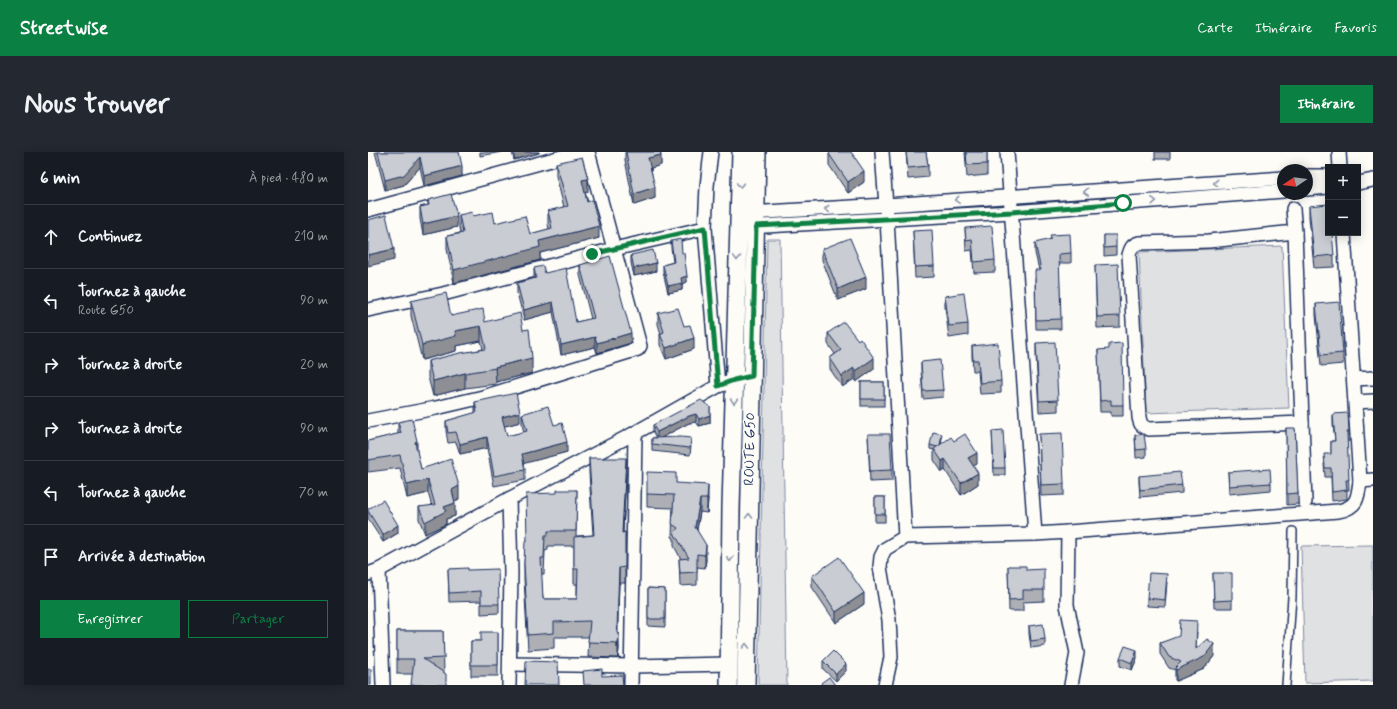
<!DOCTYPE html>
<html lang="fr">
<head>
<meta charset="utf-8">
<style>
  :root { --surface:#171b24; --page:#242831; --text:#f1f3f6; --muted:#9ea1a6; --line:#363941; --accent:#0b8043 }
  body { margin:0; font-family:Mynerve,sans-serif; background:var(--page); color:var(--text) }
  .controls { position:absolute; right:12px; top:12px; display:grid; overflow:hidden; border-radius:0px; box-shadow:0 2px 10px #0003 }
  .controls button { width:36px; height:36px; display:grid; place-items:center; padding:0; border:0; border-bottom:1px solid var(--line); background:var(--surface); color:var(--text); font:20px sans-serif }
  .compass { position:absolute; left:909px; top:12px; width:36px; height:36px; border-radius:50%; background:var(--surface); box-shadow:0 2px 10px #0003; rotate:257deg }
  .stop { position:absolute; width:12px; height:12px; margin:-9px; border:3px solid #0b8043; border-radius:50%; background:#fff }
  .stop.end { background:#0b8043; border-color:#fff; box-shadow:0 1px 4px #0008 }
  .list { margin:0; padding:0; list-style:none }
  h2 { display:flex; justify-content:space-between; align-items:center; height:52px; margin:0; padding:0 16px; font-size:17px }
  h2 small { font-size:13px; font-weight:400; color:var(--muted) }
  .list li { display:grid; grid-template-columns:26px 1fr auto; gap:12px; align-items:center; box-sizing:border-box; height:64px; padding:0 16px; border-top:1px solid var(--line) }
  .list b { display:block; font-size:15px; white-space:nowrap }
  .list p { margin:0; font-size:13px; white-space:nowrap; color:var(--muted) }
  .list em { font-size:13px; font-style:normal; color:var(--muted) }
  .actions { display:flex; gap:8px; padding:12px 16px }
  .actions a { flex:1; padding:9px 0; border:1px solid var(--accent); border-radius:0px; text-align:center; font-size:14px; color:var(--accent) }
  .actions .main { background:var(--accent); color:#fff }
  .icon { flex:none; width:22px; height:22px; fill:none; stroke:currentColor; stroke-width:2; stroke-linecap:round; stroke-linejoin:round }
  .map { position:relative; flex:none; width:1005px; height:533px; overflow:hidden; border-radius:0px }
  header { display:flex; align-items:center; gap:24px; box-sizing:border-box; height:56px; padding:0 20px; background:var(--accent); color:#fff }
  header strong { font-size:19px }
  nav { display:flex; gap:22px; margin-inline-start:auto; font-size:14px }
  .intro { display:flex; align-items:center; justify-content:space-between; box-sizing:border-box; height:96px; padding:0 24px }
  h1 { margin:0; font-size:28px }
  .button { padding:10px 18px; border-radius:0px; background:var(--accent); color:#fff; font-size:14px; font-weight:700 }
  main { display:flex; gap:24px; padding:0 24px }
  aside { flex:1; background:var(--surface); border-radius:0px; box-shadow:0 2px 10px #0003 }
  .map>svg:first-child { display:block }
</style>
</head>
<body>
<header>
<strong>Streetwise</strong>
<nav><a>Carte</a><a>Itinéraire</a><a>Favoris</a></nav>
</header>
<div class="intro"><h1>Nous trouver</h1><a class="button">Itinéraire</a></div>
<main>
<aside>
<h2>6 min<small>À pied · 480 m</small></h2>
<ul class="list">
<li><svg class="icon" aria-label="ahead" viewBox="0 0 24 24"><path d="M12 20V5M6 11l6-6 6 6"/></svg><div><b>Continuez</b></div><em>210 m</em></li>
<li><svg class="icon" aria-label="left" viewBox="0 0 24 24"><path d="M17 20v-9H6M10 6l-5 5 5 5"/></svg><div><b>Tournez à gauche</b><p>Route G50</p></div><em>90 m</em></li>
<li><svg class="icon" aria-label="right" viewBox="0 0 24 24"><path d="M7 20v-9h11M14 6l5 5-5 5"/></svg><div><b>Tournez à droite</b></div><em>20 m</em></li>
<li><svg class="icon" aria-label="right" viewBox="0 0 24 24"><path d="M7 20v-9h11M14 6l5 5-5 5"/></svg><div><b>Tournez à droite</b></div><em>90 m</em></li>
<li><svg class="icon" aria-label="left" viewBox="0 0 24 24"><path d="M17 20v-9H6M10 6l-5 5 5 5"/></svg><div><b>Tournez à gauche</b></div><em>70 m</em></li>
<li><svg class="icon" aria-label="arrive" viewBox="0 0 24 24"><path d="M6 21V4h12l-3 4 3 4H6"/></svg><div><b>Arrivée à destination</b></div></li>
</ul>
<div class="actions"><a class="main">Enregistrer</a><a>Partager</a></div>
</aside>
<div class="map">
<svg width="1005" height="533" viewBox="0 0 1005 533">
  <rect width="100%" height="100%" fill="#fdfcf7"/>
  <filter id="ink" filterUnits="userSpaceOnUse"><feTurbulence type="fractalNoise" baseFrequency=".025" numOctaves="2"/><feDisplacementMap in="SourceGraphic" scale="8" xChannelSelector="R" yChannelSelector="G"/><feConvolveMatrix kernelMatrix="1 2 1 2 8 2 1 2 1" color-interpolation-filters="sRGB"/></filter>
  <g filter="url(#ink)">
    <!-- green -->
    <g fill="#e0e1e3" stroke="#7e88a0">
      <path d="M399 87H412L419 533H390Z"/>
      <path d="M914 94 921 256 778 261 771 100Z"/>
      <path d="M1005 393V529L937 531 933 394Z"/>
    </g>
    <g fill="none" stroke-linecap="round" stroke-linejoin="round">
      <!-- service casing -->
      <g stroke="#1b2f5e" stroke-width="10">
        <path id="service" d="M918 533 924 445 925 379"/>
      </g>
      <!-- minor casing -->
      <g stroke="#1b2f5e" stroke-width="16">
        <g id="minor">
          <path d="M343 0 339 34 337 76 350 234"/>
          <path d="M514 0 519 67 537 385"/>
          <path d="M639 0 667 382"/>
          <path d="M971 0 972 15"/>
          <path d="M939 24H960"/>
          <path d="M990 31 1005 28"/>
          <path d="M939 37 960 35"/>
          <path d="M925 57 927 80 937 350"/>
          <path d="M0 58 212 0"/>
          <path d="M380 61 518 53 915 26"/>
          <path d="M378 75 644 60 915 39"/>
          <path d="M927 80 841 89 771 91C764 93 763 96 761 103L771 265C772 272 774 275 781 277L934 271"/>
          <path d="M0 158 75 142 246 97 337 76"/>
          <path d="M986 227 1005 226"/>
          <path d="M988 250 1005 249"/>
          <path d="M0 269 68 256 115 245 270 197 272 194 220 0"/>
          <path d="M992 329 1005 328"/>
          <path d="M141 347 143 420 141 533"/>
          <path d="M700 380 699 453 709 501 703 533"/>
          <path d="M11 418 15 533"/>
          <path d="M0 422 11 418 141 347 267 281 350 234 375 226"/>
          <path d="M142 512 264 514 361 512"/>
          <path d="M263 533 267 281"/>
          <path d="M517 533 523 505 521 468 512 415 513 405 517 397 537 385 667 382 700 380 970 359C989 356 990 346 992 329L976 81"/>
        </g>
      </g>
      <!-- tertiary casing -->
      <g stroke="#1b2f5e" stroke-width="20">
        <g id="tertiary">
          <path d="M361 533 363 356 373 0"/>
          <path d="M378 533 389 0"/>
        </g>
      </g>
      <!-- service -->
      <use href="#service" stroke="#fdfcf7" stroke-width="7"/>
      <!-- minor -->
      <use href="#minor" stroke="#fdfcf7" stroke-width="13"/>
      <!-- tertiary -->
      <use href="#tertiary" stroke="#fdfcf7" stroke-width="17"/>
    </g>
    <!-- wall -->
    <g fill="#adafb5" stroke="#1b2f5e" fill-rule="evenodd">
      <path d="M7 0H91L94 24 56 34 52 15 36 33 17 38Z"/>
      <path d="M112 0H134L112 4Z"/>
      <path d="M144 0H171V1L146 8Z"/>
      <path d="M257 0H292L293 13 283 16 287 46 266 53 257 8Z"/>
      <path d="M538 0H558L560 14V25L540 27Z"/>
      <path d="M597 0H619V23L599 25Z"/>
      <rect x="787" y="0" width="15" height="7"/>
      <path d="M461 2 496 30 480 41 461 13Z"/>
      <path d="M188 11 220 40H217L231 86 172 101V108L86 131 79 97V84L92 81 91 76V63L105 64 162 82 181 77 180 72V59L196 55 188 24Z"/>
      <path d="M60 48 89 75 55 83 52 67V55L60 53Z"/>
      <path d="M941 54 966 103V115L946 116 941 65Z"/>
      <path d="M597 76 627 108V120L606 121 604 98 598 99Z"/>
      <path d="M545 79 566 114V125L547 126Z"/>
      <path d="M736 83 748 95V103L736 104Z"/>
      <path d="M303 89 314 101 319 130 314 132V138L300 141 295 120V113L305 110 303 96Z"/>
      <path d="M667 91 703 101V111H691L693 177H668L667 127 671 118 667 101Z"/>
      <path d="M454 97 498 137 470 148 454 108Z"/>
      <path d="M263 103 288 119 266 124 263 111Z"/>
      <path d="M212 113 263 191 229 201 227 195 193 203 185 160 156 168 149 141V131L166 127V116L177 121 208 170 223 167 212 123Z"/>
      <path d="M727 113 752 164V175L729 176Z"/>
      <path d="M577 144 600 172V183L581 186 577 155Z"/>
      <path d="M43 149 83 164 117 170 164 221 128 230V232L97 236 65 244 60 225V209L115 197 113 189 88 194V199L54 208 43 164Z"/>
      <path d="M948 152 975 201V212L953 214 948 163Z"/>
      <path d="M290 161 316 174 326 197 298 207 292 193V182H293L290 172Z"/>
      <path d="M460 181 506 217 488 230 486 227 474 235 462 217V206L467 202 460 192Z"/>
      <path d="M668 191 690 248V259L671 260 668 203Z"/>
      <path d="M604 194 633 229V241L612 242 610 219H605L604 205Z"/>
      <path d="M730 198 755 253V264H743V260H732Z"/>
      <path d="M553 210 575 238V245L555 247 553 218Z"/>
      <rect x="493" y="230" width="23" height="24"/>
      <path d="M107 250 152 270 136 274 139 284 156 280 154 273V262L186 273 199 300 156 311 157 318V328L126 334 119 296 92 302 88 290 80 291 78 279V269L107 261Z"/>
      <path d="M342 255V271L331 274 328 270 321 271 292 286 323 294 322 303 284 299V286H288L285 280V273Z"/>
      <path d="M965 262 981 280V289L979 290 981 338H979V347L964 349 963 325H957L956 312 963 302V289H967L965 272Z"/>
      <path d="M30 270 49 301 53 317 91 347 86 349 87 364 78 367V372L57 382 51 367V355L64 354 60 341 39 346 32 316 0 320V289L30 282Z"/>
      <path d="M918 276 930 341V352L919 353Z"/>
      <path d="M624 279 637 316V323H626Z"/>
      <path d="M500 282 524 318V329L502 330Z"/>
      <path d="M671 282 696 332V343L673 344Z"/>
      <path d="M767 283 778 297V305L768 306Z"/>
      <path d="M574 286 573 292 586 289 609 312 605 314 610 332 593 343 577 318 574 320 566 308V298L562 297V293Z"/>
      <path d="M221 306 258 321 255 381 257 380V431H251L250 459V481L251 497 250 506 220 505 221 485H186V496L160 498 156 427V411L158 389 189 341 209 338 208 384 225 383 221 321ZM180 394H206V432H209V447H175L173 422H176L177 399 180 398Z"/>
      <path d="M860 320 903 331V338L861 342Z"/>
      <path d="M771 324 814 333V341L772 345 771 331Z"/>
      <path d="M308 331 340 346 339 361 332 360 329 378 338 407 337 416 329 415V433L312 434 311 407H313L306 394V386L304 385 305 356 279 355V342Z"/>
      <rect x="507" y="345" width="10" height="25"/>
      <path d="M0 357 30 381 15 390 0 367Z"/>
      <path d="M640 414 658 418 676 438V449L655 450V459H641Z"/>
      <path d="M80 417 100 418 131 452V461L113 462V449L81 450Z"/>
      <path d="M845 421 864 448V456H846Z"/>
      <path d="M444 424 496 452 468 471 444 435Z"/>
      <path d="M799 430 797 455 779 454V446Z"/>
      <path d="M280 436 297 437V475L280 474Z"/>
      <path d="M661 474 677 487V494L663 496 661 482Z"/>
      <path d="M29 479H75L76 521 78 533 44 522H29Z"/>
      <path d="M130 480V524H103V489H113Z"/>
      <path d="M829 480 828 497 846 504 836 517 808 529 807 528V518L801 516 792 502V491Z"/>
      <path d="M752 506H769L764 518 752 514Z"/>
      <path d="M455 509 478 519 468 529 455 517Z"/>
    </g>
    <!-- shaded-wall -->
    <g fill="#8d8f94" stroke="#1b2f5e">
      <path d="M146 0H171V1L146 8Z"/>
      <path d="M293 3V13L280 17V6Z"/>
      <path d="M52 5V15L36 33 17 38V28Z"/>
      <path d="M94 14V24L56 34V24Z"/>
      <path d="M496 19V30L480 41V30Z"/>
      <path d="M220 27V40L214 41V28Z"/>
      <path d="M287 35V46L266 53V42Z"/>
      <path d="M89 64V75L55 83V72Z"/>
      <path d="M231 74V86L172 101V108L86 131V118L171 89Z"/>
      <path d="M26 97V108L0 114V103Z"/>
      <path d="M288 111V119L266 124V116Z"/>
      <path d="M319 124V130L314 132V138L300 141V134L313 126Z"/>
      <path d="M498 125V137L470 148V137Z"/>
      <path d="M185 150V160L156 168V158Z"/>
      <path d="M113 174V189L88 194V199L54 208V193L87 179Z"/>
      <path d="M263 181V191L229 201V191Z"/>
      <path d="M227 185V195L193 203V193Z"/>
      <path d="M326 186V197L298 207V196Z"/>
      <path d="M164 206V221L128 230 127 215Z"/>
      <path d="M506 206V217L488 230V219Z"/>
      <path d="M486 216V227L474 235V224Z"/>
      <path d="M97 221V236L65 244V229Z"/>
      <path d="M152 260V270L134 275V265Z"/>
      <path d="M328 262V270L321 271 289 288V280L321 264Z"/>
      <path d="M342 263V271L331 274V267Z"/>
      <path d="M119 285V296L92 302V292Z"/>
      <path d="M49 289V302L47 290Z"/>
      <path d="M199 290V300L154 312V302Z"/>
      <path d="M609 301V312L600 317V306Z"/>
      <path d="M258 306V321L254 396V381Z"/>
      <path d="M577 307V318L574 320V309Z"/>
      <path d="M610 321V332L593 343V331Z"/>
      <path d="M60 328V341L39 346V333Z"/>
      <path d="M340 333V346L339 361V347Z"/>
      <path d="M91 334V347L84 351V338Z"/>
      <path d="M332 347V360L327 388V375Z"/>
      <path d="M87 351V364L78 367V372L57 382V370L76 355Z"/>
      <path d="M30 373V381L15 390V383Z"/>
      <path d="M338 393V407L337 416V403Z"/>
      <path d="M251 416V431L250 459 249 496 250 444Z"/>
      <path d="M496 441V452L468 471V460Z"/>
      <path d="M251 481V497L250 506V491Z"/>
      <path d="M846 492V504L836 517 808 529V518Z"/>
      <path d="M769 498V506L764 518V511Z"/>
      <path d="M478 512V519L468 529V522Z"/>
    </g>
    <!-- building -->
    <g fill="#c9ccd3" stroke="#1b2f5e">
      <path d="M10 0H91L94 14 56 24 52 5 36 23 17 28Z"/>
      <path d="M258 0H292L293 3 280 6 287 35 266 42Z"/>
      <path d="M463 0H483L496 19 480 30 461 2Z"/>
      <path d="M538 0H558L560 14 540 16Z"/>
      <path d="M598 0H619V12L599 13Z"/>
      <path d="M214 5 220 27 214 28 219 50 224 48 231 74 171 89 172 95 86 118 79 84 95 81 91 63 104 60 105 64 125 60 127 71 157 64 162 82 184 76 180 59 200 54 188 11Z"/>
      <path d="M83 42 89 64 55 72 52 55 61 53 60 48Z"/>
      <path d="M960 52V81H964L966 103 946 105 941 54Z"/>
      <path d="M18 63 26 97 0 103V68Z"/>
      <path d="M624 74 627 108 606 110 604 87 598 88 597 76Z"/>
      <path d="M564 78 566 114 547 115 545 79Z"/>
      <path d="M702 82 703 101 691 102 693 167 668 168 667 118H673L667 91 683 87 682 83Z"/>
      <path d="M736 83H748V95L736 96Z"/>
      <path d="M482 86 498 125 470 137 454 97Z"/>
      <path d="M313 87 314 101H316L319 124 313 126 314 131 300 134 295 113 306 110 303 89Z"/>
      <path d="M285 98 288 111 266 116 263 103Z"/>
      <path d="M242 104 263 181 229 191 227 185 193 193 185 150 156 158 149 131 168 126 166 116 175 114 177 121 198 116 208 170 226 166 212 113Z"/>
      <path d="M750 112 752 164 729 165 727 113Z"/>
      <path d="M78 141 83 164 115 157 117 170 152 161 155 178 161 177 164 206 127 215 128 216 97 221 65 229 60 209 92 201 118 197 113 174 87 179 88 184 54 193 43 149Z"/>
      <path d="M596 141 600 172 581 174 577 144Z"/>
      <path d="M971 150 975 201 953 203 948 152Z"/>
      <path d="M310 156 316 174 322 173 326 186 298 196 292 182 296 180 290 161Z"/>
      <path d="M476 170 490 188 492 186 506 206 488 219 486 216 474 224 462 206 473 198 460 181Z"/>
      <path d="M687 190 690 248 671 249 668 191Z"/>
      <path d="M630 191 633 229 612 231 610 208H605L604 194Z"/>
      <path d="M754 191 755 253H743V248L732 249 730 198 741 197V192Z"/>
      <path d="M572 208 575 238 555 239 553 210Z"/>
      <rect x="493" y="230" width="23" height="17"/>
      <path d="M148 241 152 260 134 265 139 284 159 279 154 262 180 254 186 273 194 271 199 290 154 302 157 318 126 324 119 285 92 292 88 280 80 281 78 269 109 260 107 250Z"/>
      <path d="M333 248 342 255V263L331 267 328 262 321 264 289 280 285 273Z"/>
      <path d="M980 261 981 280H979L981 328H978L979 338 964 340 963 316H957L956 302H963V289H967L965 262Z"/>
      <path d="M44 267 49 289 47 290 53 317 83 307 91 334 84 338 87 351 76 355 78 359 57 370 51 355 67 353 60 328 39 333 32 303 0 308V289L33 281 30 270Z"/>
      <path d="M918 276H927L930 341 919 342Z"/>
      <path d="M635 278 637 316H626L624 279Z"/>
      <path d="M565 280 574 282 572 293 569 295 562 293Z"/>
      <path d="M694 281 696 332 673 333 671 282Z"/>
      <path d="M500 282H522L524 318 502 319Z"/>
      <path d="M597 282 609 301 600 306 610 321 593 331 577 307 574 309 566 297 583 285 586 289Z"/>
      <path d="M776 282 778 297 768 298 767 283Z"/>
      <path d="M313 285 323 286 322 296 284 292V286Z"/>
      <path d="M221 306H258L254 381 257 380V415L251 416 250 444 249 481H251L250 491 220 490 222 469 186 470V481L160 483 156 411 157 389H159L158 342 189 341V338H209L208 379H180V383H177L176 406H173L175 447H209L210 417H206V385L226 383Z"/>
      <path d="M902 317 903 331 861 334 860 320Z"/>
      <path d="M279 320 308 321V331L340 333 339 347H332L327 375 338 393 337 403 329 402V420L312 421 311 407 321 406 306 381 310 376 304 372 306 343 279 342Z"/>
      <path d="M812 320 814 333 772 338 771 324Z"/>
      <rect x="507" y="345" width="10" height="17"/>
      <path d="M15 348 30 373 15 383 0 359V357Z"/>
      <path d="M471 405 496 441 468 460 444 424Z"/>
      <path d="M640 414H658V418L676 417V438H655V447L641 448Z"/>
      <path d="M100 416V418L130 417 131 452H113V439L81 441 80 417Z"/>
      <path d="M781 421 799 422 797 448 779 446Z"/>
      <path d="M845 421H864V448L846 449Z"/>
      <path d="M280 436 297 437V467H280Z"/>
      <path d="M812 468 829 469 828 497 839 487 846 492 836 505 808 518 807 516 813 510 801 505 792 491 811 484Z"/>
      <path d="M675 472 677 487 663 489 661 474Z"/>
      <path d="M29 479H75L76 506 55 507 78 522V533H43L46 507H29Z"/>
      <path d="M113 480H130V513H103V489H113Z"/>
      <path d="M757 494 769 498 764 511 752 506Z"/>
      <path d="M465 499 478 512 468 522 455 509Z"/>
      <path d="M158 509 190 510 191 533H157Z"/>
      <rect x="0" y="517" width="3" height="16"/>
      <path d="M234 517V524L254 523 255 533H216L215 519Z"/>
      <path d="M461 525 467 533H454L453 531Z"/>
    </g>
    <!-- one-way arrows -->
    <defs><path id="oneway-chevron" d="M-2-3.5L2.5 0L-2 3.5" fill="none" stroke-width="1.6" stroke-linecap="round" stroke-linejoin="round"/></defs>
    <g stroke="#8c96aa">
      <use href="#oneway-chevron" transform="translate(848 31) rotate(176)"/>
      <use href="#oneway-chevron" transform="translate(372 33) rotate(92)"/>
      <use href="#oneway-chevron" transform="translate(718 40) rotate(176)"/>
      <use href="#oneway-chevron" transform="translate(589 48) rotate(176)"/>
      <use href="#oneway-chevron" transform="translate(786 49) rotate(-4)"/>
      <use href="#oneway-chevron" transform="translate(459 57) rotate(176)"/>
      <use href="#oneway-chevron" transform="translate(369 106) rotate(92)"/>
      <use href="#oneway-chevron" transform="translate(366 249) rotate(92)"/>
      <use href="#oneway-chevron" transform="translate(381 364) rotate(-89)"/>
      <use href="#oneway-chevron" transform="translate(362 407) rotate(91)"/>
      <use href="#oneway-chevron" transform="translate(378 494) rotate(-89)"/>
    </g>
  </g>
  <g fill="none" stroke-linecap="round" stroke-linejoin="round" filter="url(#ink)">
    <!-- route -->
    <path stroke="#0b8043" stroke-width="5" d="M224 102 337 76 350 234 366 228 384 224 388 74 644 60 755 51"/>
  </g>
  <g text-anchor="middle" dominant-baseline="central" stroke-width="3" stroke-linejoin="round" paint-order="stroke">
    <!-- street labels -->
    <g font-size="14" fill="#1b2f5e" stroke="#fdfcf7">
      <text transform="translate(382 297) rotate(-89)">ROUTE G50</text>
    </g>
  </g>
</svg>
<div class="controls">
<button>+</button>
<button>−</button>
</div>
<svg class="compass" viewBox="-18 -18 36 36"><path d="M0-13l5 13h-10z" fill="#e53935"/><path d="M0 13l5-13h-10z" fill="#9ea1a6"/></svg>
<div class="stop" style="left:755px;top:51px"></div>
<div class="stop end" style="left:224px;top:102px"></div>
</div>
</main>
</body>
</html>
